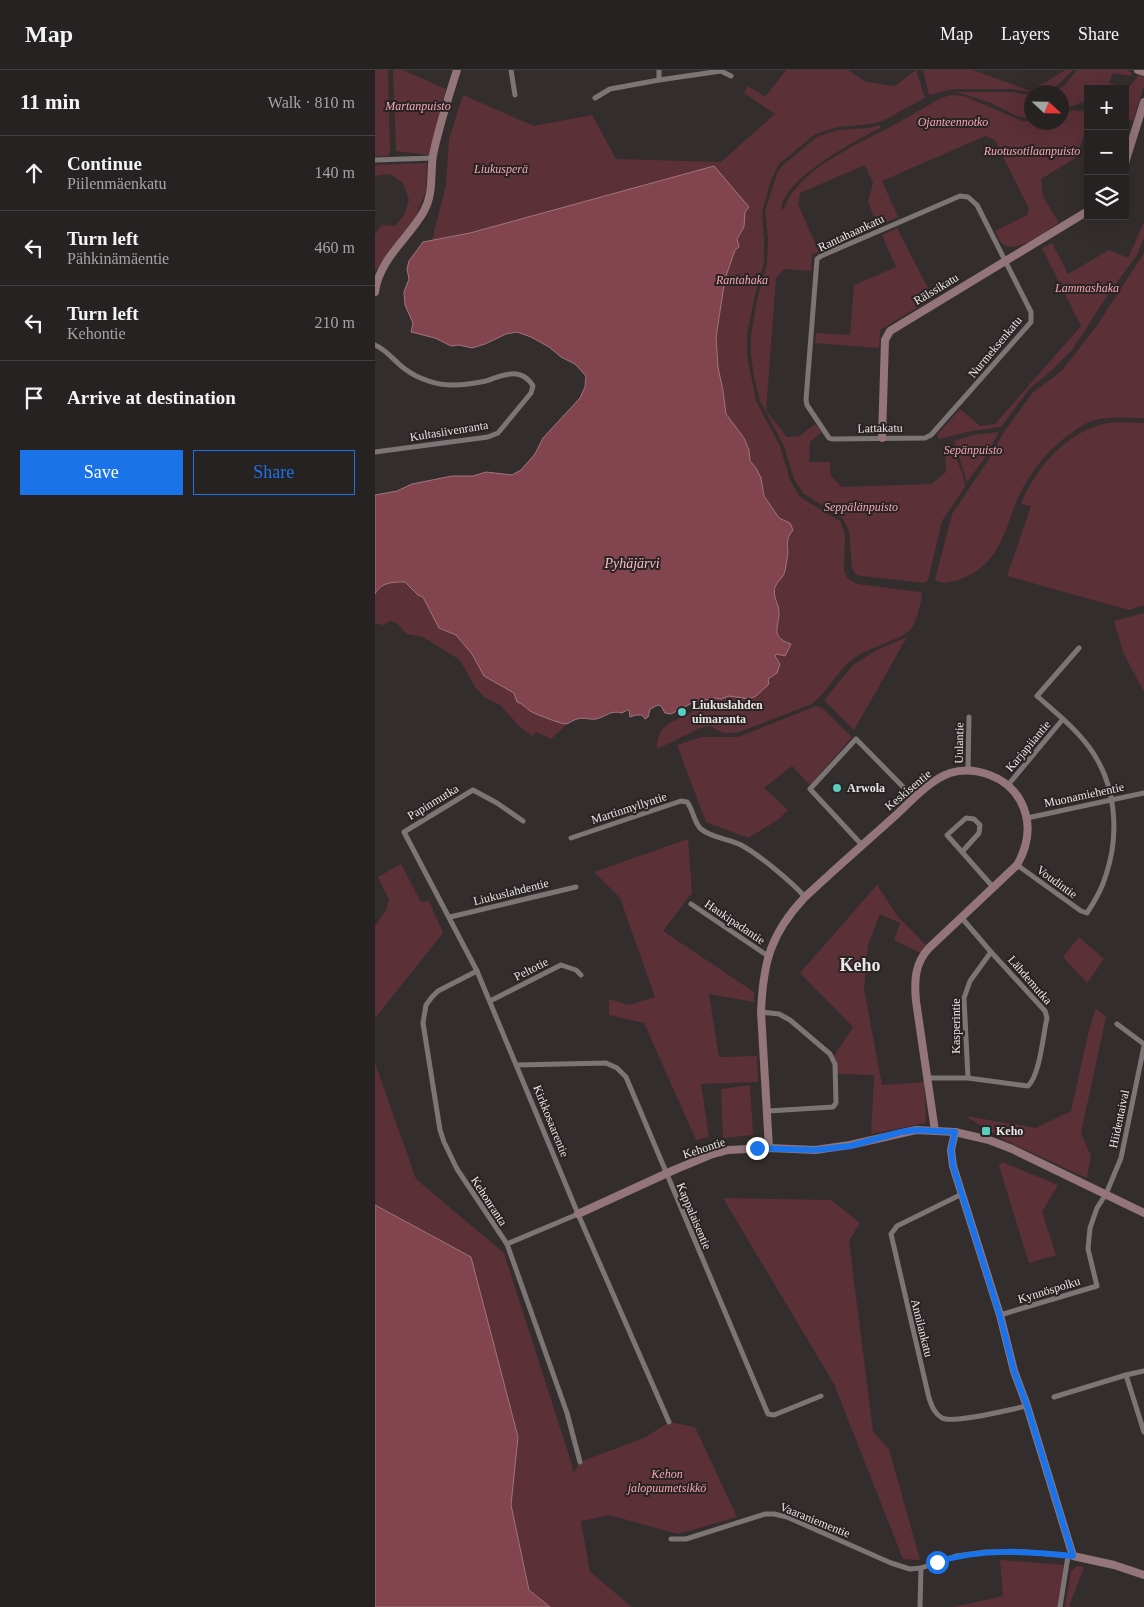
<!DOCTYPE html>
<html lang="en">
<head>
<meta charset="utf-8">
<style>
  :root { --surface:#272222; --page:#332f2f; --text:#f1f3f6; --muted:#a4a4a5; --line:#433f40; --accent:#1a73e8 }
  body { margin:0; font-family:Georgia,serif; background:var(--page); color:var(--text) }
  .controls { position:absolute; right:15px; top:15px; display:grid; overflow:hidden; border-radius:0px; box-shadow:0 5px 20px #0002 }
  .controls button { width:45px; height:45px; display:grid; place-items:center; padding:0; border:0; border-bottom:1px solid var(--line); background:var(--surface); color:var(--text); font:25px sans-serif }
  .compass { position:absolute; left:649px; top:15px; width:45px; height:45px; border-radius:50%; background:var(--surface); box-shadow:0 5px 20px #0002; rotate:112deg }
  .stop { position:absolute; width:15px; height:15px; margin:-11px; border:4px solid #1a73e8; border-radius:50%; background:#fff }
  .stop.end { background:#1a73e8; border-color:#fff; box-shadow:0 1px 5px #0008 }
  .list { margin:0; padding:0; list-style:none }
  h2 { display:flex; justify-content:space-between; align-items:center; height:65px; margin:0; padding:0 20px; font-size:21px }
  h2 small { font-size:16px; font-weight:400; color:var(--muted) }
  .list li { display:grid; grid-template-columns:32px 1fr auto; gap:15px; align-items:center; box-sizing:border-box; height:75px; padding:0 20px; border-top:1px solid var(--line) }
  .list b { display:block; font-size:19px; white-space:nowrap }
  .list p { margin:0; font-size:16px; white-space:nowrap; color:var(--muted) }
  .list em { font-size:16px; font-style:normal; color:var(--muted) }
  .actions { display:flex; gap:10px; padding:15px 20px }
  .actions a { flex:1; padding:11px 0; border:1px solid var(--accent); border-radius:0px; text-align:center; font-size:18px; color:var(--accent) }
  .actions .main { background:var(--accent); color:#fff }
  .icon { flex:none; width:28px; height:28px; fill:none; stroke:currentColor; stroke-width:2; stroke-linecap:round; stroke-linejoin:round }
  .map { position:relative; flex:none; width:769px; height:1537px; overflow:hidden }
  header { display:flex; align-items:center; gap:30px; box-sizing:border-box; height:70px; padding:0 25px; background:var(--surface); border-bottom:1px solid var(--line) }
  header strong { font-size:24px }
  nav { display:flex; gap:28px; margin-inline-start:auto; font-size:18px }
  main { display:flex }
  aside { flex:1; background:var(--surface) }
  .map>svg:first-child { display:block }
</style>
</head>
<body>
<header>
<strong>Map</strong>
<nav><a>Map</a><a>Layers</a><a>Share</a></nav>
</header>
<main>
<aside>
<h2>11 min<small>Walk · 810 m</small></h2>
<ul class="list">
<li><svg class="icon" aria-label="ahead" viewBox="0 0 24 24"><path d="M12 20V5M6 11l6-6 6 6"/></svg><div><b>Continue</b><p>Piilenmäenkatu</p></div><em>140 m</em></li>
<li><svg class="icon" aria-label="left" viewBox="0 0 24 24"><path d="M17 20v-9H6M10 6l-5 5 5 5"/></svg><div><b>Turn left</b><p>Pähkinämäentie</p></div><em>460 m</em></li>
<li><svg class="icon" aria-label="left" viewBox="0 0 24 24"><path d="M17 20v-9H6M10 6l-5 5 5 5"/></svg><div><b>Turn left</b><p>Kehontie</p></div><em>210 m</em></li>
<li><svg class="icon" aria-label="arrive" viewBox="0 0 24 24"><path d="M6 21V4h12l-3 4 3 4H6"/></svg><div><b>Arrive at destination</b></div></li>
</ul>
<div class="actions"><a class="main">Save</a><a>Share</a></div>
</aside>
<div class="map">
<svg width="769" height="1537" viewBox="0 0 769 1537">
  <rect width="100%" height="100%" fill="#342d2e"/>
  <!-- green -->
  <g fill="#5b3037">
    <path d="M0 0H13L15 82 13 86H0Z"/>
    <path d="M18 0H28L71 19 54 85 21 81Z"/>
    <path d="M411 0H473L491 12 520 16 541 0 550 28 507 51 496 54 463 57 440 64 404 94 396 110 387 142 389 167V193L379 229 372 265V285L381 331 405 376 415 410 425 427 465 451 470 464 469 500 472 508 482 514 545 522 547 523C546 533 542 552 535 560 526 569 492 579 479 588 462 600 454 621 437 634L364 662C349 665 348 663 335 656L325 658 282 679C281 654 299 652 317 642V633L339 628 346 629 354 626 374 629 393 609 400 586 416 574 407 571 402 563 403 536 400 530V517L409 504 415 453 404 448 389 426 386 408 381 398 375 391 374 380 369 368 351 344 348 321 343 297 341 267 350 209 362 169 369 157 370 142 374 137 95 163 57 170 71 115 74 69 88 25 159 56 217 45 241 89 346 92 400 44 369 23 373 16 390 27Z"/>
    <path d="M548 0H598L655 21 691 0H698L683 15 668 22H657L636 19H578L554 25Z"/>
    <path d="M702 0H751L758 3 754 6 738 3 734 13 741 15 742 17 737 19H713V30L687 40 686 22H678L689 16Z"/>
    <path d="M764 5 769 7V16L758 51 750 49C750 25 747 24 764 5Z"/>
    <path d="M582 22H636L656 25V49L642 46 616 33Z"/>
    <path d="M576 25 589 26 647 51 686 52 687 44 698 40 713 42V52L702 87 666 109 668 126 684 153C672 160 641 185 628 174 624 171 622 165 620 161L652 145 654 139 620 70 610 66 507 111 523 147 503 156 493 132 498 113 490 95 425 123 423 134 444 182 437 185 436 201 409 199 401 208 391 341 412 367 425 366 440 354 447 362 435 372 434 392H455L456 406 467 417 556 414 571 402 570 375 574 373C580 387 589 402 590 417L567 451 553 510 549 513 487 506 481 505 477 498 474 461 468 449 428 423 419 409 409 376 385 331 379 307 376 285V266L382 230 392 194 393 168 390 141 402 103 407 96 442 67 463 60 493 58 505 55V58C482 70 404 111 407 140L409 138C423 99 485 73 519 55 535 46 550 37 566 28Z"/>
    <path d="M52 93 51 121 40 148 0 201V164L7 155 20 156 29 145 34 130 28 113 15 104 0 106V95Z"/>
    <path d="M769 152V168L762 185 734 223 697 280 675 302 655 318 626 357 597 361 564 369 562 365 585 339 605 356 620 354 706 256 667 178 677 173 693 204 734 180 753 188Z"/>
    <path d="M522 158 558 228 505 260 504 278 440 273 441 263 475 265 479 215 521 197 507 165Z"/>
    <path d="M769 183V348C751 348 729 345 712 353 688 366 666 387 652 411 628 448 634 490 586 509 578 512 568 515 560 510L577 444 612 392 629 362 658 322 679 307 688 299 721 257Z"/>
    <path d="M741 352 769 353V535L754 540 632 506 656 436 646 434C661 395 698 355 741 352Z"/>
    <path d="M624 362 609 389 592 412 579 371 598 365Z"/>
    <path d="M13 512H30L43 525 48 527 64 558 81 565 97 584 109 606 139 623 142 632C148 634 151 638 155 641 161 644 186 653 192 654L176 669 161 662 157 666 144 656 125 635 109 627 100 617 85 590 48 567 31 564 22 553 15 551 8 555 0 553V524L2 519Z"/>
    <path d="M769 543V622L748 582 739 551Z"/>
    <path d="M532 567 479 660 449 630 478 595 500 581Z"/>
    <path d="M441 636 447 638 477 667 435 715 417 696 389 718 413 740 403 750 373 768 331 752 302 675 327 667H363Z"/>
    <path d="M313 769 317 823 288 861 379 922V932L334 924 344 987 382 986 383 1012 326 1014 334 1067 321 1070 269 953 234 945V929L254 935 280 927 245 828 219 802Z"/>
    <path d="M26 794 46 832 54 831 68 863 0 948V856L11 840 14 830 3 807Z"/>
    <path d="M502 815 523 847 554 878 548 884 519 870 525 853 505 844 493 875 489 919 507 1015 549 1012 551 1053 496 1064 499 1005 462 1004V992L459 986 478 957 425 903Z"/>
    <path d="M704 867 729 889 712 913 688 887Z"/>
    <path d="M721 938 731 947 706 1063 716 1086 712 1108 631 1071 590 1046 661 1058 696 1041 714 960Z"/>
    <path d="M0 993 41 1109 129 1183 197 1395 198 1404 205 1392 271 1367 294 1352 320 1357 362 1447 303 1464 234 1445 206 1451 215 1502 257 1537H175L155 1520 136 1435 143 1367 96 1187 0 1135Z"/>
    <path d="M375 1015 378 1065 348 1068 346 1019Z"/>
    <path d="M627 1092 683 1115 667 1142 681 1185 654 1193 624 1096Z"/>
    <path d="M348 1128 456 1130 485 1153 474 1171 498 1362 514 1379 545 1490 528 1489 459 1314Z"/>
    <path d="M625 1490 689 1495 683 1537H579L628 1526Z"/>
    <path d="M702 1496 709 1497 694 1536 698 1537H690L696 1501Z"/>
  </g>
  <!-- water -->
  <g fill="#82454f" stroke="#a1757c">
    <path d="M339 96 374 137 370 142 369 157 362 169 364 177 360 180 350 209 341 267 343 297 348 321 351 344 369 368 374 380 375 391 381 398 386 408 389 426 404 448 415 453 418 460C408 473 415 476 412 489 411 493 411 499 409 504 407 508 402 512 400 517 398 524 401 530 403 536 408 553 391 566 416 574L410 586 402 584 400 586 405 594 402 603 393 609 394 614 381 626 374 629 354 626 346 629 339 628 317 633 296 644 290 643 286 636 283 635 275 639 273 647 270 649 267 645H261L255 647 254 640H252L247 643C234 640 233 646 221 649 215 650 209 647 202 649 198 650 195 653 191 654 186 654 160 644 155 641 150 637 148 634 142 632L139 623 109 606 97 584 81 565 64 558 48 527 43 525 30 512C18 512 6 512 0 524V425L22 421 37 414 77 406H98L111 402 137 405 146 400 160 384 168 368 205 328 210 317 211 306 200 294 186 287 174 277 156 267 142 262 131 264 110 274 97 278 84 275 76 276 60 268 36 262 38 253 30 235 29 222 34 209 32 199 34 191 48 172 95 163Z"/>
    <path d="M0 1135 96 1187 143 1367 136 1435 154 1520 175 1537H0Z"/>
  </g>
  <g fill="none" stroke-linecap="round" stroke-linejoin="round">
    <!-- street -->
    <g stroke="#7c7475" stroke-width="5">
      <path d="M136 0 140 25"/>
      <path d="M284 0V10"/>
      <path d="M220 28 235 19 284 10 346 1 356 6"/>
      <path d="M0 90 58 88"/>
      <path d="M585 126 593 127 602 135 656 242V252L556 365 550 368 457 369 454 368 432 335 431 330 442 189 446 186Z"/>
      <path d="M0 275C12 280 19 291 30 299 43 309 64 316 80 315 90 315 101 313 111 311 128 305 146 296 158 316L156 323 123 363 113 367 0 382"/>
      <path d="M593 700 594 647"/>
      <path d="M633 715 688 649"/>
      <path d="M652 748 769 723"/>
      <path d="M148 751 122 733 98 720 29 762 102 901 203 1144 294 1352"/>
      <path d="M196 768 306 731 312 732C318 739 319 753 326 759 337 768 354 769 366 775 383 784 417 812 430 827"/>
      <path d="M487 775 435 719 481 669 539 728"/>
      <path d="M587 782 604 763 605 755 599 749 591 748 572 765 618 817"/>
      <path d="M642 795 706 841 712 843C720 831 727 819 731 805 745 763 741 713 714 677 699 657 680 642 662 626L704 578"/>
      <path d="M316 834 393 886"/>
      <path d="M75 847 201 817"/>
      <path d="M102 901 63 921 57 927 51 935 48 953 65 1060 69 1072 82 1099 132 1174 192 1343 205 1392"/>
      <path d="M115 931 186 895 201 900 206 905"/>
      <path d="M386 942 404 944 415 950 455 984 460 994 461 1033 458 1037 393 1041"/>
      <path d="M742 954 769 974"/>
      <path d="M142 995 231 993 242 998 251 1007 393 1344 399 1345 446 1326"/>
      <path d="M552 1008H593L653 1016C665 1005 668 965 672 948L670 941 616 882 586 847"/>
      <path d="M593 1008 589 928 595 911 616 882"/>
      <path d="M587 1124 522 1156 516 1164 554 1328C557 1336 559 1343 567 1348 578 1354 637 1339 652 1336"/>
      <path d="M132 1174 203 1144"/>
      <path d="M625 1245 722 1216 713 1179 715 1158 722 1138 731 1124 746 1088 769 976"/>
      <path d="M751 1305 769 1362"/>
      <path d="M679 1327 751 1305 769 1301"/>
      <path d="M296 1469H311L390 1444H399L412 1447 516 1493 535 1499 546 1498 581 1486 611 1482H649L698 1486"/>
      <path d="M545 1537 546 1498"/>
      <path d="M685 1537 693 1486"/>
    </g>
    <!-- secondary -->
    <g stroke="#93757a" stroke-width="8">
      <path d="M763 0 769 2"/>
      <path d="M750 93 769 32"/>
      <path d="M0 222C4 189 34 168 49 141 59 123 55 104 58 85 64 56 73 28 82 0"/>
      <path d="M507 368 510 270 515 261 713 141"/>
      <path d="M580 1062 576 1080 578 1096 625 1245 639 1301 652 1336 698 1486 739 1495 769 1505"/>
      <path d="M394 1078 386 942C388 893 395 864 430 827 460 799 491 772 521 745 537 730 555 710 575 703 600 695 632 707 645 730 657 752 654 774 642 795L554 878C540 893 539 910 541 931L560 1061"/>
      <path d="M203 1144 299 1100 335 1085 353 1080 394 1078 440 1080 475 1075 541 1060 580 1062 614 1070 637 1079 769 1143"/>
    </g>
  </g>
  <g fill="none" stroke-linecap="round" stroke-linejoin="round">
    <!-- route -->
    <path stroke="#1a73e8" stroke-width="6" d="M382 1078 440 1080 475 1076 526 1062 541 1060 580 1062 576 1080 578 1096 625 1246 639 1301 652 1336 698 1486C652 1481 607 1478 562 1492"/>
  </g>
  <!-- markers -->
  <g fill="#59cebe" stroke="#2a2324" stroke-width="2">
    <circle cx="307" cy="642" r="5"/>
    <circle cx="462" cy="718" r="5"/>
    <rect x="606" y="1056" width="10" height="10" rx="2.5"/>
  </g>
  <g text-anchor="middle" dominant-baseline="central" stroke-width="4" stroke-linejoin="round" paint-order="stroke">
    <!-- park labels -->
    <g font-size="12" font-style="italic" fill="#f4a7b2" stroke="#2a2324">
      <text x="43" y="36">Martanpuisto</text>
      <text x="578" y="52">Ojanteennotko</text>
      <text x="657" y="81">Ruotusotilaanpuisto</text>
      <text x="126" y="99">Liukusperä</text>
      <text x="367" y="210">Rantahaka</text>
      <text x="712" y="218">Lammashaka</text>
      <text x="598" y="380">Sepänpuisto</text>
      <text x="486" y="437">Seppälänpuisto</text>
      <text x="292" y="1404">Kehon<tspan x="292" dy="14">jalopuumetsikkö</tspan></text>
    </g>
    <!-- street labels -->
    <g font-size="12" fill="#eae5e6" stroke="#2a2324">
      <text transform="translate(476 163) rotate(-25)">Rantahaankatu</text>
      <text transform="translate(561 219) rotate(-31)">Rälssikatu</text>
      <text transform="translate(620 277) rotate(-50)">Nurmeksenkatu</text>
      <text transform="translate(505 358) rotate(-1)">Lattakatu</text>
      <text transform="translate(74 361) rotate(-9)">Kultasiivenranta</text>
      <text transform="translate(584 673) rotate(-89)">Uulantie</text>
      <text transform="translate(653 676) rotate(-50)">Karjapiiantie</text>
      <text transform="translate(533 720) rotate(-40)">Keskisentie</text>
      <text transform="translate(709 725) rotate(-12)">Muonamiehentie</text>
      <text transform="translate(58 732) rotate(-31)">Papinmutka</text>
      <text transform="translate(254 738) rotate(-18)">Martinmyllyntie</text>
      <text transform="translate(682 812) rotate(36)">Voudintie</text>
      <text transform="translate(136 822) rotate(-14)">Liukuslahdentie</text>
      <text transform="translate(360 852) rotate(34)">Haukipadantie</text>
      <text transform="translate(156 899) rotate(-27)">Peltotie</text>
      <text transform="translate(655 910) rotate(49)">Lähdemutka</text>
      <text transform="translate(581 956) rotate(-90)">Kasperintie</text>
      <text transform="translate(744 1049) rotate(-78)">Hiidentaival</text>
      <text transform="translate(176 1051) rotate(68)">Kirkkosaarentie</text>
      <text transform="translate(329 1078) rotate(-18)">Kehontie</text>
      <text transform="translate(114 1131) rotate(57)">Kehonranta</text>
      <text transform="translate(319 1146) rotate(67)">Kappalaisentie</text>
      <text transform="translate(674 1220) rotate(-17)">Kynnöspolku</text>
      <text transform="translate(547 1258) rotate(76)">Annilankatu</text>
      <text transform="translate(440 1450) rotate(22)">Vaaraniementie</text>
    </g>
    <!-- poi labels -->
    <g font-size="12" font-weight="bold" fill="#eae5e6" stroke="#2a2324" text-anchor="start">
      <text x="317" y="635">Liukuslahden<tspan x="317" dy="14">uimaranta</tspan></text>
      <text x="472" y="718">Arwola</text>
      <text x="621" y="1061">Keho</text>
    </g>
    <!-- water labels -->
    <g font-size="14" font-style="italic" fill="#fabec6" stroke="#2a2324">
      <text x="257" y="493">Pyhäjärvi</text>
    </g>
    <!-- district labels -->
    <g font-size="18" font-weight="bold" fill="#eae5e6" stroke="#2a2324">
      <text x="485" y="895">Keho</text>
    </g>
  </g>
</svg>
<div class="controls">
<button>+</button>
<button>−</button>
<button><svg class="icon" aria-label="layers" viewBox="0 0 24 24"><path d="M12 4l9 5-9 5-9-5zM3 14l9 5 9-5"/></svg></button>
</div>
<svg class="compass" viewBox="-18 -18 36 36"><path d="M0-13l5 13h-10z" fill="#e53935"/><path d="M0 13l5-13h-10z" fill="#a4a4a5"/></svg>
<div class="stop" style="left:562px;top:1492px"></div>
<div class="stop end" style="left:382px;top:1078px"></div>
</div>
</main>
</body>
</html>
